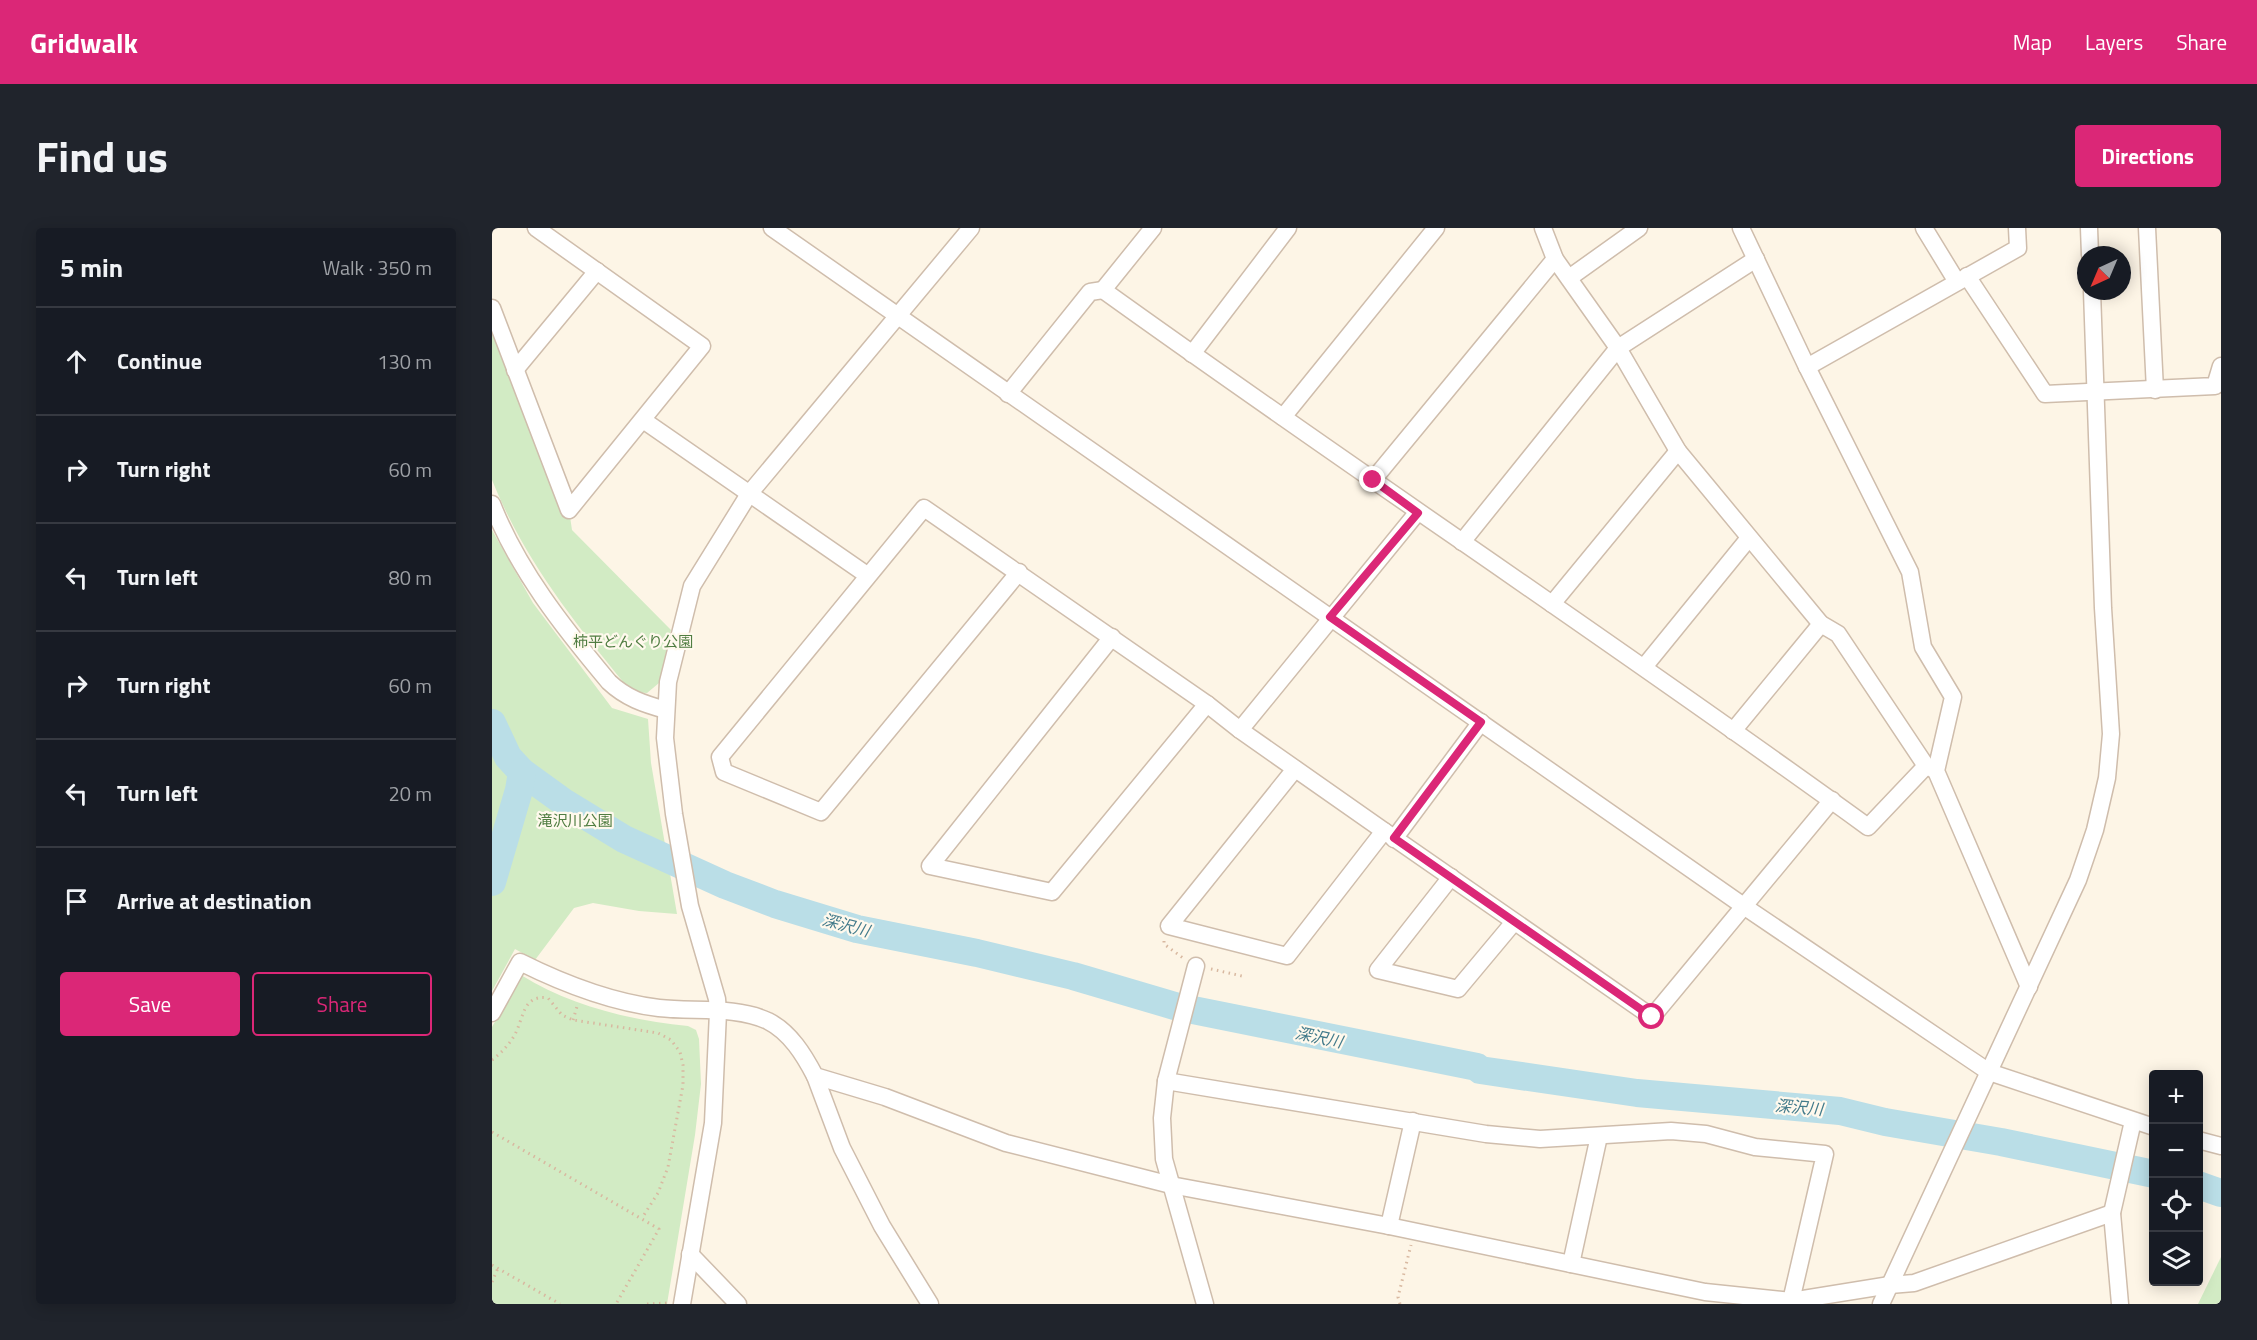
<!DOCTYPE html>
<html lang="en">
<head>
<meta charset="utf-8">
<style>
  :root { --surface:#171b24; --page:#20242c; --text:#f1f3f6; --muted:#9ea1a6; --line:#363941; --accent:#db2777 }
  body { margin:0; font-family:"Titillium Web","Noto Sans JP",sans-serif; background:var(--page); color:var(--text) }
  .controls { position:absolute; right:18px; bottom:18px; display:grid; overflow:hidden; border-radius:6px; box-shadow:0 3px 15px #0003 }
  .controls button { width:54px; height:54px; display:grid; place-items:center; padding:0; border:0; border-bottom:2px solid var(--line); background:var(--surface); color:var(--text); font:30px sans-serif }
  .compass { position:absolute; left:1585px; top:18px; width:54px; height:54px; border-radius:50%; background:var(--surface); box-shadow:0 3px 15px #0003; rotate:224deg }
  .stop { position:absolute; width:18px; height:18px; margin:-14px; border:4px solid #db2777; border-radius:50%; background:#fff }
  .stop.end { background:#db2777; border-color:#fff; box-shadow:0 2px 6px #0008 }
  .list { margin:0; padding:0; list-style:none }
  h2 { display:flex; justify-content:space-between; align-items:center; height:78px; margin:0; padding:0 24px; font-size:26px }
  h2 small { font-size:20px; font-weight:400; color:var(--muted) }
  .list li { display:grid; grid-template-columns:39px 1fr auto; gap:18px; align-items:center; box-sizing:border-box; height:108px; padding:0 24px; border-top:2px solid var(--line) }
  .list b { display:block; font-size:22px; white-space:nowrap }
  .list em { font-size:20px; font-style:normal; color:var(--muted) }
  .actions { display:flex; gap:12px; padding:18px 24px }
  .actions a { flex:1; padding:14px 0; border:2px solid var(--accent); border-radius:6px; text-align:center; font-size:21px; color:var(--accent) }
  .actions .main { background:var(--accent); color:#fff }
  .icon { flex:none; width:33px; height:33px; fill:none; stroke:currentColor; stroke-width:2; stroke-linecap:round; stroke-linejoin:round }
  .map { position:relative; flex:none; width:1729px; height:1076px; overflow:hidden; border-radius:6px }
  header { display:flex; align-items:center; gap:36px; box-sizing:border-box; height:84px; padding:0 30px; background:var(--accent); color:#fff }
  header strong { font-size:28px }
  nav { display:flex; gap:33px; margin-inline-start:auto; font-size:21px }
  .intro { display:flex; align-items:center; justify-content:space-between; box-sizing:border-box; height:144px; padding:0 36px }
  h1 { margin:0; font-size:42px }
  .button { padding:15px 27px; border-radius:6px; background:var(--accent); color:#fff; font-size:21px; font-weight:700 }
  main { display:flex; gap:36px; padding:0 36px }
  aside { flex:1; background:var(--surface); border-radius:6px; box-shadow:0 3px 15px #0003 }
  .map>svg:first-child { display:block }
</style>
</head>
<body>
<header>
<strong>Gridwalk</strong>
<nav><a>Map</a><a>Layers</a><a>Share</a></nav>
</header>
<div class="intro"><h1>Find us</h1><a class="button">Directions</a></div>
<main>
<aside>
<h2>5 min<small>Walk · 350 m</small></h2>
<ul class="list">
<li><svg class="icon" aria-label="ahead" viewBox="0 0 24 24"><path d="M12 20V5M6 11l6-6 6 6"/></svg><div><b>Continue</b></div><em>130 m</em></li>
<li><svg class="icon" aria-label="right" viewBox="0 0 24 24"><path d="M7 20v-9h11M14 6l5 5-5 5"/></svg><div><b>Turn right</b></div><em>60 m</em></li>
<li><svg class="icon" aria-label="left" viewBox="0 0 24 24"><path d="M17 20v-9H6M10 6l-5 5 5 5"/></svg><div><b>Turn left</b></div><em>80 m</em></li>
<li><svg class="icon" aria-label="right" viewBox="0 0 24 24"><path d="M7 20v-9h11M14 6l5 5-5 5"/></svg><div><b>Turn right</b></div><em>60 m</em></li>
<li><svg class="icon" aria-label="left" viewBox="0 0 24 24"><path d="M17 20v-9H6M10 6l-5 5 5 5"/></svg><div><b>Turn left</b></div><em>20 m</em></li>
<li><svg class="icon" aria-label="arrive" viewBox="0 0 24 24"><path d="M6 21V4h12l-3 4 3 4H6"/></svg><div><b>Arrive at destination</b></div></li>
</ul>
<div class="actions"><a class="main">Save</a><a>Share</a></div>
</aside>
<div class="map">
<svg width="1729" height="1076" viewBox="0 0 1729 1076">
  <rect width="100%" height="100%" fill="#fdf5e6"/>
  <!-- green -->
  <g fill="#d2ebc4">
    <path d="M0 86 77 282 80 302 179 402 167 455 155 465 142 464 132 455C79 390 32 331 0 252Z"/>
    <path d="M0 302 41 375 120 480 156 491 159 535 185 686 147 683 101 675 82 680 43 732 23 721 0 763Z"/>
    <path d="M29 747C79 778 137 792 196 798L204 802 207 811 209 856 203 907 175 1076H0V799Z"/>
    <path d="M1729 1029V1076H1706Z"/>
  </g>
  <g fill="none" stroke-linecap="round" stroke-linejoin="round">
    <!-- river -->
    <g stroke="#badee7" stroke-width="28">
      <path d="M0 495 16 529 30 544 73 575 132 611 233 657 283 676 365 701 485 725 581 748 686 779 985 839 988 842 1145 865 1348 883 1393 894 1509 914 1662 946"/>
      <path d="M0 654 27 562 30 544"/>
      <path d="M1706 957 1729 965"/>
    </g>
    <!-- minor casing -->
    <g stroke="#cfbdac" stroke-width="19">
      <g id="minor">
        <path d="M280 0 1253 679 1497 844 1662 899"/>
        <path d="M661 0 611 62C864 244 1124 416 1376 599L1434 538"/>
        <path d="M1051 0 1063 31 1126 120 1186 223 1329 396 1346 406 1434 538 1443 542"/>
        <path d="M1249 0 1315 139 1418 344 1431 419 1461 469 1444 543 1537 759"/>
        <path d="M1432 0 1465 54"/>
        <path d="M1597 0 1598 27"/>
        <path d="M1655 0 1663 162"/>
        <path d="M1475 48 1553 166 1723 158 1729 138"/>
        <path d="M1077 50 1147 0"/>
        <path d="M0 80 77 282 210 118 44 0"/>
        <path d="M700 126 796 0"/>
        <path d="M1315 139 1526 20 1525 0"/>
        <path d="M23 142 105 43"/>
        <path d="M516 166 598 64 611 62"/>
        <path d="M791 189 944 0"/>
        <path d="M151 192 375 347"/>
        <path d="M881 252 1063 31"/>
        <path d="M0 276C26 342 71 399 117 454 134 470 152 476 174 482"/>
        <path d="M970 314 1126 120 1264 31"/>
        <path d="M527 344 329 584 232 544 228 529 432 280 715 476 748 502 892 603 1160 789 1340 572"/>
        <path d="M1060 376 1186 223"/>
        <path d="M620 409 438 638 560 664 715 476"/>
        <path d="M1152 439 1257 310"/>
        <path d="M748 502 925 285"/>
        <path d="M1241 503 1329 396"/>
        <path d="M803 541 677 698 795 728 892 603"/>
        <path d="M902 611 989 494"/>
        <path d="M959 649 886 742 966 761 1022 694"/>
        <path d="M704 738 674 853 670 890 672 931 713 1076"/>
        <path d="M0 785 28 734C72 756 118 774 167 780 202 784 244 778 276 793 298 804 312 827 323 848L393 869 514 915 679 957 897 998 1213 1064 1299 1073 1398 1057 1422 1055 1620 985"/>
        <path d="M323 848 350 920 390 998 438 1076"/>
        <path d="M674 853 994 906 1048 911 1179 903 1214 906 1263 919 1333 926 1299 1073 1296 1076"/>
        <path d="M1706 912 1729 918"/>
        <path d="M897 998 921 893"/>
        <path d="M198 1026 246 1076"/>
        <path d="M1079 1036 1107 908"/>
        <path d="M190 1076 221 895 226 784 225 771 198 678 182 586 173 510 176 454 200 358 257 266 479 0"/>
        <path d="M1389 1076 1586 652 1603 602 1615 550 1619 506 1611 380 1600 63"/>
        <path d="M1628 1076 1620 985 1641 893"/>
      </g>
    </g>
    <!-- path -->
    <g stroke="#d8b8a0" stroke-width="3" stroke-dasharray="1.5 4.5" stroke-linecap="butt">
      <path d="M672 713V716L691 730"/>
      <path d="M719 741 750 748"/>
      <path d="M81 792 86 775"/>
      <path d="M0 832C9 825 16 818 22 808 32 791 30 766 56 770L70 787 81 792 166 805 179 812 188 824 191 837V857L176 939 166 965 150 990"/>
      <path d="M0 904 167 1001 124 1076"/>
      <path d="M0 1037 68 1076"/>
      <path d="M0 1054 6 1040"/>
      <path d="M155 1076 176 1075"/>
      <path d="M908 1076 906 1069 919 1017"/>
    </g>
    <!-- minor -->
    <use href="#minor" stroke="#fff" stroke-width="16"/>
  </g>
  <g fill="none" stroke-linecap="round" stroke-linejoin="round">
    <!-- route -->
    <path stroke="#db2777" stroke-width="8" d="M881 252 926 285 838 389 989 494 902 610 1160 789"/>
  </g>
  <g text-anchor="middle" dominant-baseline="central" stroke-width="4.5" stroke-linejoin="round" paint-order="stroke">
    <!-- park labels -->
    <g font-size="15" fill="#507d42" stroke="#fff9ed">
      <text x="141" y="413">柿平どんぐり公園</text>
      <text x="83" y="592">滝沢川公園</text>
    </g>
    <!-- water labels -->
    <g font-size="16" font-style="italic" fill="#437b8b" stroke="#fff9ed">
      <text transform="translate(354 697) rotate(15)">深沢川</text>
      <text transform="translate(827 809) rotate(12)">深沢川</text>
      <text transform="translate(1307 879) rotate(5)">深沢川</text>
    </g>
  </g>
</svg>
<div class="controls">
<button>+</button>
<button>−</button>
<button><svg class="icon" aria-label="locate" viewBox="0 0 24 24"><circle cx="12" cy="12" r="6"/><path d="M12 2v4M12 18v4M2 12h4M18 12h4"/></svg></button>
<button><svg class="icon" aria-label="layers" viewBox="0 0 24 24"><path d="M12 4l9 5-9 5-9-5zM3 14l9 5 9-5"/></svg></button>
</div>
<svg class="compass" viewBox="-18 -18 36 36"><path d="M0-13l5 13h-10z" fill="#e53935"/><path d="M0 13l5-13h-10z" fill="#9ea1a6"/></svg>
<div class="stop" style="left:1160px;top:789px"></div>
<div class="stop end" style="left:881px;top:252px"></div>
</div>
</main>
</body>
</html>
